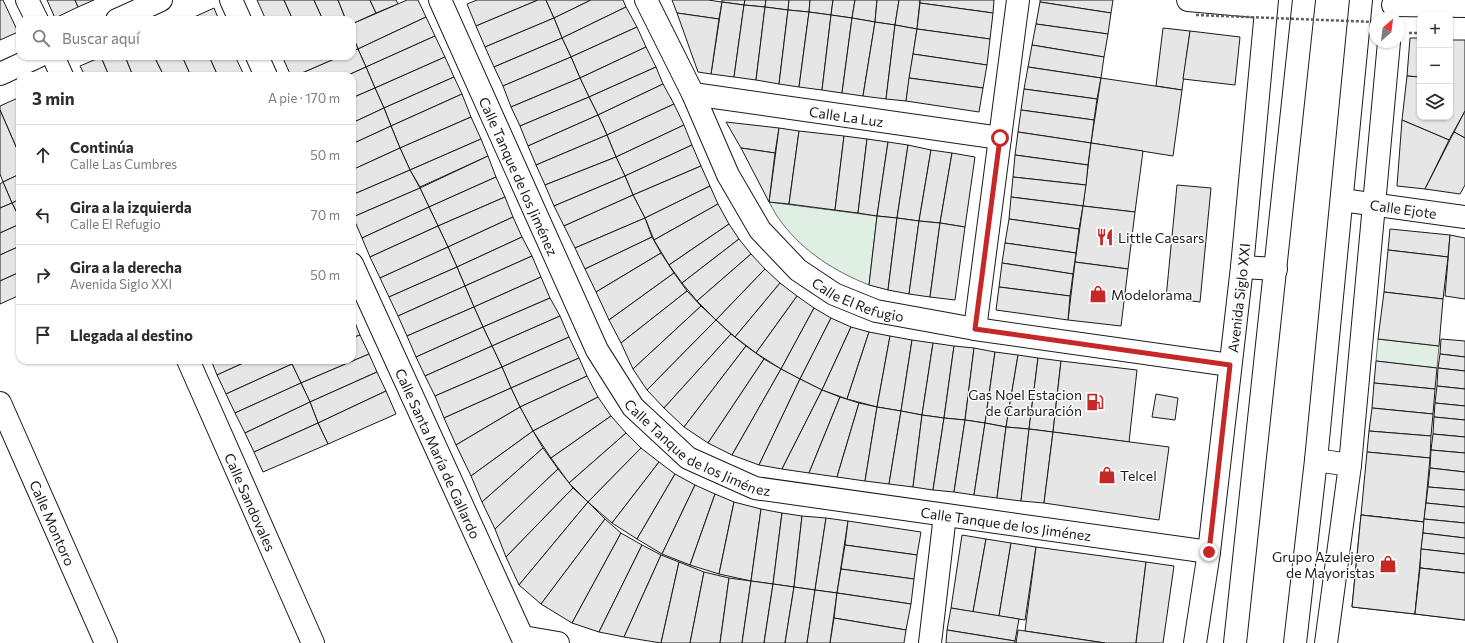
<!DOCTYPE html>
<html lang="es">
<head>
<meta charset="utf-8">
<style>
  :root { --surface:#fff; --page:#f7f7f7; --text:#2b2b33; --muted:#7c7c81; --line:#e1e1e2 }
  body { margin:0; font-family:Commissioner,sans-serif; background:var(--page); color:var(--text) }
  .controls { position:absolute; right:12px; top:12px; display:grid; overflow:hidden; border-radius:8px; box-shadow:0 1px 3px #0004 }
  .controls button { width:36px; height:36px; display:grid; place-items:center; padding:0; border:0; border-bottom:1px solid var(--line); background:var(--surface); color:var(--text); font:20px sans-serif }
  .compass { position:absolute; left:1369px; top:12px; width:36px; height:36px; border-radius:50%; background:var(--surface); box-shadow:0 1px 3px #0004; rotate:28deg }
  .stop { position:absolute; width:12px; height:12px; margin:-9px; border:3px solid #c62828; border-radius:50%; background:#fff }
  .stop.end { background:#c62828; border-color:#fff; box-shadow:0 1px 4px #0008 }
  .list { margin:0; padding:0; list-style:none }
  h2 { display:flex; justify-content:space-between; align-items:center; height:52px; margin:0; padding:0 16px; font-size:17px }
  h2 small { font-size:13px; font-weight:400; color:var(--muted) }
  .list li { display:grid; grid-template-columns:26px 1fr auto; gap:12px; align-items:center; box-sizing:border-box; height:60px; padding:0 16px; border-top:1px solid var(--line) }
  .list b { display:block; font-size:15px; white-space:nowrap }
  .list p { margin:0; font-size:13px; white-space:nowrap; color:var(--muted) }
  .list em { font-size:13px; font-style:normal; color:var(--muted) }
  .icon { flex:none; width:22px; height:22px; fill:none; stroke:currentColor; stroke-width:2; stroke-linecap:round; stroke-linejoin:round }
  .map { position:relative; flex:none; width:1465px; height:643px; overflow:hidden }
  .search { position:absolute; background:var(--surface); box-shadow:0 1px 3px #0004; left:16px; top:16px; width:340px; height:44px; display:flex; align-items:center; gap:10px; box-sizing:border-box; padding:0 14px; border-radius:12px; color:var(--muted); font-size:15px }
  .panel { position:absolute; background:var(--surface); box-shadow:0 1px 3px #0004; left:16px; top:72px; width:340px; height:292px; border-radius:12px }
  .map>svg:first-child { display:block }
</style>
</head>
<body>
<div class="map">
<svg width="1465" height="643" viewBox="0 0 1465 643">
  <rect width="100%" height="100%" fill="#fff"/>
  <!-- green -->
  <g fill="#e0efe3" stroke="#6a6a6a">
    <path d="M769 202 877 216 869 285C836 272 804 252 782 223 777 217 773 209 769 202Z"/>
    <path d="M1378 339 1439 346 1437 368 1376 361Z"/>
  </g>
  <!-- building -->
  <g fill="#e6e6e6" stroke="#1a1a1a">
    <path d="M0 0H3L18 32 0 40Z"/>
    <path d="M47 0H75L78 7 55 18Z"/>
    <path d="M75 0H94L78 7Z"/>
    <path d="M257 0H284L293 20H266Z"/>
    <path d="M284 0H314L323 20H293Z"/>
    <path d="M314 0H338L346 20H323Z"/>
    <path d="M338 0H370L376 13 352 24V20H346Z"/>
    <path d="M370 0H396L398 4 376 13Z"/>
    <path d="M407 0H418L426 17 358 49 352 34V24Z"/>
    <path d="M477 0H538L476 26 467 4Z"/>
    <path d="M538 0H546L554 18 485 47 476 26Z"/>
    <path d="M546 0H591L554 18Z"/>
    <path d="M591 0H623L626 7 562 38 554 18Z"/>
    <path d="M672 0H708L722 2 719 19 677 13Z"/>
    <path d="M722 0H745L744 5 722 2Z"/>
    <path d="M745 0H766L765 7 744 5Z"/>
    <path d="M766 0H789L788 10 765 7Z"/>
    <path d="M789 0H810L809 12 788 10Z"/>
    <path d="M810 0H833L831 15 809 12Z"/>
    <path d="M833 0H855L852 18 831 15Z"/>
    <path d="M855 0H877L875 22 852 18Z"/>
    <path d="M877 0H899L895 25 875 22Z"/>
    <path d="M899 0H920L917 29 895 25Z"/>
    <path d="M920 0H994L993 13 920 3Z"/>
    <path d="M1040 0H1113L1111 13 1040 2Z"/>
    <path d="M722 2 744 5 734 77 711 74Z"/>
    <path d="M1040 2 1111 13 1108 34 1036 24Z"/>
    <path d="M920 3 993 13 990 39 917 29Z"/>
    <path d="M744 5 765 7 756 80 734 77Z"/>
    <path d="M626 7 637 27 571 57 562 38Z"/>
    <path d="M765 7 788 10 779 84 756 80Z"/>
    <path d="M214 8 219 20H193L192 18Z"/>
    <path d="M788 10 809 12 799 87 779 84Z"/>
    <path d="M809 12 831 15 822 90 799 87Z"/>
    <path d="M677 13 719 19 711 74 698 72Z"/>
    <path d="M831 15 852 18 842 93 822 90Z"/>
    <path d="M426 17 435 36 366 67 358 49Z"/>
    <path d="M554 18 562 38 494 67 485 47Z"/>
    <path d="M852 18 875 22 863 96 842 93Z"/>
    <path d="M875 22 895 25 886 99 863 96Z"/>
    <path d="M1036 24 1108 34 1104 57 1032 45Z"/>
    <path d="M895 25 917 29 906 101 886 99Z"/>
    <path d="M637 27 646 47 580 78 571 57Z"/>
    <path d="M1163 28 1190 31 1182 90 1156 86Z"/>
    <path d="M917 29 990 39 987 65 913 54Z"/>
    <path d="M1190 31 1240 37 1235 85 1183 79Z"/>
    <path d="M352 34 358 49 352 51Z"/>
    <path d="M435 36 445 57 375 88 366 67Z"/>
    <path d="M562 38 571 57 503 86 494 67Z"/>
    <path d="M1410 38H1420V77L1407 76Z"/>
    <path d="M1450 40H1465V111L1449 140 1402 120 1407 76 1420 77V117H1450Z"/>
    <path d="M1032 45 1104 57 1101 78 1028 67Z"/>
    <path d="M646 47 656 67 589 97 580 78Z"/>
    <path d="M358 49 366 67 346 76H295L341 56H352V51Z"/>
    <path d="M913 54 987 65 983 88 909 78Z"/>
    <path d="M104 56H125L133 76H109L101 57Z"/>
    <path d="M125 56H154L164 76H133Z"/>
    <path d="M154 56H182L191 76H164Z"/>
    <path d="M182 56H209L218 76H191Z"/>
    <path d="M209 56H235L243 73 237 76H218Z"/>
    <path d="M282 56H341L295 76H291Z"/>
    <path d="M101 57 109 76H85L80 66Z"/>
    <path d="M445 57 454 77 384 108 375 88Z"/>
    <path d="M571 57 580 78 511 107 503 86Z"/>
    <path d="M366 67 375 88 352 98V76H346Z"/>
    <path d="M656 67 663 84 598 115 589 97Z"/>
    <path d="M1028 67 1101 78 1097 99 1024 89Z"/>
    <path d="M454 77 462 94 391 126 384 108Z"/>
    <path d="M580 78 589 97 520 126 511 107Z"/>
    <path d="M909 78 983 88 979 112 906 101Z"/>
    <path d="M1101 78 1182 90 1173 156 1091 143Z"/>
    <path d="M663 84 674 104 607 135 598 115Z"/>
    <path d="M375 88 384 108 352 123V98Z"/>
    <path d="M1024 89 1097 99 1094 120 1021 110Z"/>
    <path d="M462 94 471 117 400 148 391 126Z"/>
    <path d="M20 97V156L0 110V106Z"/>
    <path d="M589 97 598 115 528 146 520 126Z"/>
    <path d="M674 104 684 125 616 157 607 135Z"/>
    <path d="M384 108 391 126 352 144V123Z"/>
    <path d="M0 110 20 156V174L3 182 0 174Z"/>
    <path d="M1021 110 1094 120 1091 143 1018 132Z"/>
    <path d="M1465 111V138L1454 132Z"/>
    <path d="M598 115 607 135 536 165 528 146Z"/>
    <path d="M471 117 481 139 410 170 400 148Z"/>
    <path d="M1402 120 1449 140 1425 189 1397 186Z"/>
    <path d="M726 122 779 128 775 153 741 148Z"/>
    <path d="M684 125 692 145 625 176 616 157Z"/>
    <path d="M391 126 400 148 352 170V144Z"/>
    <path d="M779 128 799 131 789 204 769 202Z"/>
    <path d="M799 131 844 136 835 210 789 204Z"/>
    <path d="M1018 132 1091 143 1088 165 1015 155Z"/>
    <path d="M1454 132 1465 138V185L1460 194 1425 189Z"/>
    <path d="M607 135 616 157 545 185 536 165Z"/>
    <path d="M844 136 867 139 858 213 835 210Z"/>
    <path d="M481 139 488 156 420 187 410 170Z"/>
    <path d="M867 139 888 142 877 216 858 213Z"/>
    <path d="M888 142 908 145 897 218 877 216Z"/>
    <path d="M1091 143 1143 151 1135 212 1083 206Z"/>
    <path d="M692 145 701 166 633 195 625 176Z"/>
    <path d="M908 145 931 150 919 221 897 218Z"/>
    <path d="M400 148 410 170 352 195V170Z"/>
    <path d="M741 148 775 153 769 202Z"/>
    <path d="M931 150 952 153 940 223 919 221Z"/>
    <path d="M952 153 975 157 965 227 940 223Z"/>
    <path d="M1015 155 1088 165 1086 185 1013 177Z"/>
    <path d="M488 156 496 177 429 207 420 188Z"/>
    <path d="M616 157 625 176 554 206 545 185Z"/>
    <path d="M701 166 710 186 645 218 633 195Z"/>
    <path d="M410 170 420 188 353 217 352 195Z"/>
    <path d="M20 174V199L12 203 3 182Z"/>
    <path d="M625 176 633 195 564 226 554 206Z"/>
    <path d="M496 177 505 197 438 226 429 207Z"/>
    <path d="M1013 177 1086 185 1083 206 1011 197Z"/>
    <path d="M3 182 12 203 0 208V184Z"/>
    <path d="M1177 185 1211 188 1200 302 1166 298Z"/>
    <path d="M710 186 718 204 654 240 645 218Z"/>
    <path d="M420 188 429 207 362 238 353 217Z"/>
    <path d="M633 195 645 218 575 248 564 226Z"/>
    <path d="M505 197 513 217 448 247 438 226Z"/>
    <path d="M1011 197 1083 206 1079 229 1009 219Z"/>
    <path d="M20 199V219L12 203Z"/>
    <path d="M12 203 20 219V224L0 233V208Z"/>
    <path d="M718 204 729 224 669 265 654 240Z"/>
    <path d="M1083 206 1135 212 1128 269 1075 262Z"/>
    <path d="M429 207 438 226 370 257 362 238Z"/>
    <path d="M877 216 897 218 888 290 869 285Z"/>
    <path d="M513 217 522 237 457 267 448 247Z"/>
    <path d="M645 218 652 237 585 269 575 248Z"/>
    <path d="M897 218 919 221 909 294 888 290Z"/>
    <path d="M1009 219 1079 229 1076 253 1005 243Z"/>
    <path d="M919 221 940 223 930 297 909 294Z"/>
    <path d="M940 223 965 227 955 300 930 297Z"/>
    <path d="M20 224V246L0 255V233Z"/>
    <path d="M729 224 739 239 682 283 669 265Z"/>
    <path d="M438 226 448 247 380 278 370 257Z"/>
    <path d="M1390 229 1450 235 1448 257 1388 250Z"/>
    <path d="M1450 235 1465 238V299L1445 296Z"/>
    <path d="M522 237 532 256 465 286 457 267Z"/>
    <path d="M652 237 661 253 596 292 585 269Z"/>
    <path d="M739 239 751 254 697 301 682 283Z"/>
    <path d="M1005 243 1076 253 1073 274 1002 263Z"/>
    <path d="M20 246V272L0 281V255Z"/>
    <path d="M448 247 457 267 389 297 380 278Z"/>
    <path d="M1388 250 1448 257 1443 299 1384 292Z"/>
    <path d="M661 253 674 273 609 320 596 292Z"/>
    <path d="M751 254 765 269 716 320 697 301Z"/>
    <path d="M532 256 541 277 474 307 465 286Z"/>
    <path d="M1075 262 1128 269 1121 326 1068 320Z"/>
    <path d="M1002 263 1073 274 1070 296 999 287Z"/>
    <path d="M457 267 465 286 398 316 389 297Z"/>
    <path d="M765 269 780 283 735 337 716 320Z"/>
    <path d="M20 272V295L0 304V281Z"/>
    <path d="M674 273 687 291 621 343 609 320Z"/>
    <path d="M541 277 550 298 483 327 474 307Z"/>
    <path d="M780 283 797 296 756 353 735 337Z"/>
    <path d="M465 286 474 307 407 336 398 316Z"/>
    <path d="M999 287 1070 296 1068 320 996 310Z"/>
    <path d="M687 291 701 306 633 369 621 343Z"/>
    <path d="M1384 292 1443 299 1439 346 1378 339Z"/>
    <path d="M797 296 814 308 781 369 756 353Z"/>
    <path d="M550 298 560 316 492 346 483 327Z"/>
    <path d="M701 306 716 320 647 390 633 369Z"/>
    <path d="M474 307 483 327 416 357 407 336Z"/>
    <path d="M814 308 831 318 800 379 781 369Z"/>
    <path d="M352 315 360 335 352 338Z"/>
    <path d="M560 316 569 337 502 367 492 346Z"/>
    <path d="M831 318 851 327 822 390 800 379Z"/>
    <path d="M716 320 731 334 664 408 647 390Z"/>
    <path d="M483 327 492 346 425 376 416 357Z"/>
    <path d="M851 327 869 332 847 399 822 390Z"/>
    <path d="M869 332 890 336 877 407 847 399Z"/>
    <path d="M731 334 746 346 684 427 664 408Z"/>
    <path d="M360 335 369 354 301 383 292 364 302 360H352V338Z"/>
    <path d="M890 336 912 340 901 411 877 407Z"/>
    <path d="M569 337 579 358 511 388 502 367Z"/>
    <path d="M1441 339 1465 341V357L1440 354Z"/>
    <path d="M912 340 933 343 922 415 901 411Z"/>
    <path d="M933 343 954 346 944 418 922 415Z"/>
    <path d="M492 346 502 367 435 396 425 376Z"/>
    <path d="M746 346 764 359 708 443 684 427Z"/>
    <path d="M954 346 974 348 965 420 944 418Z"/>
    <path d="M974 348 995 352 985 423 965 420Z"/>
    <path d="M995 352 1018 355 1006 427 985 423Z"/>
    <path d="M369 354 377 372 310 402 301 383Z"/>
    <path d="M1440 354 1465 357V371L1438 368Z"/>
    <path d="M1018 355 1038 358 1029 429 1006 427Z"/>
    <path d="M579 358 587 376 520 407 511 388Z"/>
    <path d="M1038 358 1061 361 1053 432 1029 429Z"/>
    <path d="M764 359 781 369 732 455 708 443Z"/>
    <path d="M211 360H250L217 375Z"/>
    <path d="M250 360H290L292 364 226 394 217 375Z"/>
    <path d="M1061 361 1137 370 1129 442 1053 432Z"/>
    <path d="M1376 361 1437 368 1435 389 1374 383Z"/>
    <path d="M292 364 301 383 235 413 226 394Z"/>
    <path d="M502 367 511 388 444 418 435 396Z"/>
    <path d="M1438 368 1465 371V389L1437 386Z"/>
    <path d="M781 369 800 379 759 465 732 455Z"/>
    <path d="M377 372 386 391 318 423 310 402Z"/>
    <path d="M587 376 598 397 533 431 520 407Z"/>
    <path d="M800 379 822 390 782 469 759 465Z"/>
    <path d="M301 383 310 402 245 433 235 413Z"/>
    <path d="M1374 383 1435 389 1433 414 1372 408Z"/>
    <path d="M1437 386 1465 389V406L1435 403Z"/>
    <path d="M511 388 520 407 456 445 444 418Z"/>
    <path d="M822 390 840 397 809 473 782 469Z"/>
    <path d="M386 391 396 414 328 444 318 423Z"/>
    <path d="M1156 394 1178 398 1175 420 1152 417Z"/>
    <path d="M598 397 611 416 551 458 533 431Z"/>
    <path d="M840 397 859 403 837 477 809 473Z"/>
    <path d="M310 402 318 423 254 452 245 433Z"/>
    <path d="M859 403 877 407 865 481 837 477Z"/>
    <path d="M1435 403 1465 406V420L1434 417Z"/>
    <path d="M520 407 533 431 471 476 456 445Z"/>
    <path d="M877 407 901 411 889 484 865 481Z"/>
    <path d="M1372 408 1433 414 1431 436 1369 431Z"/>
    <path d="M901 411 922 415 913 487 889 484Z"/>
    <path d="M922 415 944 418 933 490 913 487Z"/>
    <path d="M611 416 626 433 569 483 551 458Z"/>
    <path d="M1434 417 1465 420V437L1433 434Z"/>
    <path d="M944 418 965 420 954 492 933 490Z"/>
    <path d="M965 420 985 423 974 495 954 492Z"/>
    <path d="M318 423 328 444 263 472 254 452Z"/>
    <path d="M985 423 1006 427 997 498 974 495Z"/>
    <path d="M1006 427 1029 429 1021 501 997 498Z"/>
    <path d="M1029 429 1053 432 1044 503 1021 501Z"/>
    <path d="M533 431 543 448 482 502 471 476Z"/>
    <path d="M1369 431 1431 436 1430 458 1367 452Z"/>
    <path d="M1053 432 1169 447 1159 520 1044 503Z"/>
    <path d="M626 433 641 448 588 502 569 483Z"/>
    <path d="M1433 434 1465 437V453L1431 450Z"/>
    <path d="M543 448 558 469 495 529 482 502Z"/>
    <path d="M641 448 659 462 612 523 588 502Z"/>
    <path d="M1431 450 1465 453V472L1430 468Z"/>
    <path d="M1367 452 1430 458 1424 522 1361 515Z"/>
    <path d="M659 462 675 474 637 539 612 523Z"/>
    <path d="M1430 468 1465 472V490L1428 487Z"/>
    <path d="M558 469 573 488 506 557 495 529Z"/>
    <path d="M675 474 695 485 662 554 637 539Z"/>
    <path d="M695 485 715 494 690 565 662 554Z"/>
    <path d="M1428 487 1465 490V507L1426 503Z"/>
    <path d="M573 488 588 502 519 585 506 557Z"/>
    <path d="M715 494 734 502 719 574 690 565Z"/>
    <path d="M588 502 605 519 541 604 519 585Z"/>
    <path d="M734 502 761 509 751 581 719 574Z"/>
    <path d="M1426 503 1465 507V523L1424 519Z"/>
    <path d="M761 509 782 513 773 584 751 581Z"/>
    <path d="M782 513 802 516 794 587 773 584Z"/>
    <path d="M1361 515 1424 522 1415 614 1352 607Z"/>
    <path d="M1361 515 1424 522 1415 614 1352 607Z"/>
    <path d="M802 516 826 518 815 590 794 587Z"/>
    <path d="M826 518 848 521 837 593 815 590Z"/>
    <path d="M605 519 621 533 572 623 541 604Z"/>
    <path d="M1424 519 1465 523V538L1423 533Z"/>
    <path d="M848 521 921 532 917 555 845 545Z"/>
    <path d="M621 533 642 545 599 632 572 623Z"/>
    <path d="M1423 533 1465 538V554L1421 549Z"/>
    <path d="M962 535 986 539 973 612 951 608Z"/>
    <path d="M986 539 1011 543 999 616 973 612Z"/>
    <path d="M1011 543 1036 547 1025 620 999 616Z"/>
    <path d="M642 545 661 555 624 637 599 632Z"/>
    <path d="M845 545 917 555 914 579 841 569Z"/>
    <path d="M1036 547 1146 562 1136 643H1105L1025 631Z"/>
    <path d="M1421 549 1465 554V573L1420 568Z"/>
    <path d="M661 555 679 562 661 643 624 637Z"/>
    <path d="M679 562 704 572 690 643H661Z"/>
    <path d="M1146 562 1174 566 1163 643H1136Z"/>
    <path d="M1420 568 1465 573V620L1415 614Z"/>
    <path d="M1420 568 1465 573V620L1415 614Z"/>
    <path d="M841 569 914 579 911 604 837 593Z"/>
    <path d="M704 572 729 578 720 643H690Z"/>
    <path d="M729 578 751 581 742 643H720Z"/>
    <path d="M751 581 773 584 764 643H742Z"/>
    <path d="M773 584 794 587 785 643H764Z"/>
    <path d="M794 587 815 590 807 643H785Z"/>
    <path d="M815 590 837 593 830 643H807Z"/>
    <path d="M837 593 911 604 906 630 834 618Z"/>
    <path d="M951 608 1019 619 1015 641 947 630Z"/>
    <path d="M834 618 906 630 904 643H830Z"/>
    <path d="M947 630 1015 641V643H946Z"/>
    <path d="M1018 630 1105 643H1016Z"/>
  </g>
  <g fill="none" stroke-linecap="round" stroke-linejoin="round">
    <!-- minor casing -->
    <g stroke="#1a1a1a" stroke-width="24">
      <g id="minor">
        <path d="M27 0 37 20"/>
        <path d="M231 0 240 20"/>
        <path id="s1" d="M440 0 597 350 633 407 688 458 755 488 1209 552"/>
        <path id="s2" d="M646 0 693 94 728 175 760 230 798 270 834 294 876 311 975 329 1230 365"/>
        <path d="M1188 0 1266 7"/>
        <path d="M117 20 161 0"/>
        <path d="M53 56 62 76"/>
        <path d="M257 56 266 76"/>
        <path d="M0 74 39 56"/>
        <path id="s3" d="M693 94 1000 138"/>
        <path id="s4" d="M1342 200 1465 217"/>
        <path id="s5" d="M352 264 525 643"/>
        <path d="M975 329 1018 0"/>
        <path id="s6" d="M188 360 313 643"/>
        <path id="s7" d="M0 403 106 643"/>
        <path d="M523 637 558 643"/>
        <path d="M930 643 945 515"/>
      </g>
    </g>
    <!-- tertiary casing -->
    <g stroke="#1a1a1a" stroke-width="24">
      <g id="tertiary">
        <path d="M1393 5 1465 6"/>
        <path id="s8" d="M1195 643 1209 552 1242 267 1267 0"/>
        <path d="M1326 643 1350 465 1389 42"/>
      </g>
    </g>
    <!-- trunk casing -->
    <g stroke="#1a1a1a" stroke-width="24">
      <g id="trunk">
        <path d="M1242 267 1276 269"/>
        <path d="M1316 460 1350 465"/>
        <path d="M1235 643 1304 0"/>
        <path d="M1295 643 1316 460 1361 0"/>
      </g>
    </g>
    <!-- path -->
    <path stroke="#5f5f5f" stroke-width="2.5" stroke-dasharray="3 2" stroke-linecap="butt" d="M1409 33H1420"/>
    <!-- minor -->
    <use href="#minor" stroke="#fff" stroke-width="22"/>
    <!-- tertiary -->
    <use href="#tertiary" stroke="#fff" stroke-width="22"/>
    <!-- trunk -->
    <use href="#trunk" stroke="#fff" stroke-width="22"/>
    <!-- path-bridge -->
    <path stroke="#5f5f5f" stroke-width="2.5" stroke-dasharray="3 2" stroke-linecap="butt" d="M1196 15 1375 22"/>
  </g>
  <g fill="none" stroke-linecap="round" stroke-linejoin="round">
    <!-- route -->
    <path stroke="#c62828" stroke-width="5" d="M1000 138 975 329 1230 365 1209 552"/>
  </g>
  <!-- icons -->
  <defs>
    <g id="restaurant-bare" transform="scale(1.38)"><path d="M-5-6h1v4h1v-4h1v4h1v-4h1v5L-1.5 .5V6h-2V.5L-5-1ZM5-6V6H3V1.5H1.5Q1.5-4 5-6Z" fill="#c62828" stroke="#fff" stroke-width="2.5" paint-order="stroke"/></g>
    <g id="shop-bare" transform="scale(1.38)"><path d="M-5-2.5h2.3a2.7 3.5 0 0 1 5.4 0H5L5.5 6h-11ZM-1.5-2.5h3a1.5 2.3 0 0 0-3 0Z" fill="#c62828" stroke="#fff" stroke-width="2.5" paint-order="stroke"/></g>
    <g id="fuel-bare" transform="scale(1.38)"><path d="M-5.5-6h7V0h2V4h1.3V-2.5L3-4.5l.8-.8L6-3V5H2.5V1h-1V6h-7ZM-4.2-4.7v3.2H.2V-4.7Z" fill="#c62828" stroke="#fff" stroke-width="2.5" paint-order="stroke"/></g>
  </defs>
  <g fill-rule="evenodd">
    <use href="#restaurant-bare" x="1105" y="237"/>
    <use href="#shop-bare" x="1098" y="294"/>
    <use href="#fuel-bare" x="1095" y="402"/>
    <use href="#shop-bare" x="1107" y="475"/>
    <use href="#shop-bare" x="1388" y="564"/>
  </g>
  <g text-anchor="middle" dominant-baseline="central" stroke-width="3" stroke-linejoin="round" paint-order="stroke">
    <!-- street labels -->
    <g font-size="14" fill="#1a1a1a" stroke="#fff">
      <text stroke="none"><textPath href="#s3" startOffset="155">Calle La Luz</textPath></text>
      <text stroke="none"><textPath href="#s1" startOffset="193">Calle Tanque de los Jiménez</textPath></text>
      <text stroke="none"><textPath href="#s4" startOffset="62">Calle Ejote</textPath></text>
      <text stroke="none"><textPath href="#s2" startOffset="380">Calle El Refugio</textPath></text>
      <text stroke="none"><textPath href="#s8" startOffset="348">Avenida Siglo XXI</textPath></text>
      <text stroke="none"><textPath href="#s1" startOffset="529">Calle Tanque de los Jiménez</textPath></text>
      <text stroke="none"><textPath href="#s5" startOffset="208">Calle Santa María de Gallardo</textPath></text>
      <text stroke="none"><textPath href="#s6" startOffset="155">Calle Sandovales</textPath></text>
      <text stroke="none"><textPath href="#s7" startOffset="131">Calle Montoro</textPath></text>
      <text stroke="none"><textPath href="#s1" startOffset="853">Calle Tanque de los Jiménez</textPath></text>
    </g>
    <!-- poi labels -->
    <g font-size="14" fill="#1a1a1a" stroke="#fff" text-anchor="start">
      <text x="1118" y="237">Little Caesars</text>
      <text x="1111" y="294">Modelorama</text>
      <text x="1082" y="394" text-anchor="end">Gas Noel Estacion<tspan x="1082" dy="16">de Carburación</tspan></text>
      <text x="1120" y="475">Telcel</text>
      <text x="1375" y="556" text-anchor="end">Grupo Azulejero<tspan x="1375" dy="16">de Mayoristas</tspan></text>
    </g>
  </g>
</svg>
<div class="controls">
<button>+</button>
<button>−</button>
<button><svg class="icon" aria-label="layers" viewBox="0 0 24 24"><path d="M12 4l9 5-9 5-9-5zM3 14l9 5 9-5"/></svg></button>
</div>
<svg class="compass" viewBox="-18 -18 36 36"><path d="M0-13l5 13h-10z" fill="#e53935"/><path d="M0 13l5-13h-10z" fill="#7c7c81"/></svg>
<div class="stop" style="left:1000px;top:138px"></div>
<div class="stop end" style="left:1209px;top:552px"></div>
<div class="search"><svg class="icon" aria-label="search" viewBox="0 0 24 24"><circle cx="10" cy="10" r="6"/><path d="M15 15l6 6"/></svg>Buscar aquí</div>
<section class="panel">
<h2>3 min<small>A pie · 170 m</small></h2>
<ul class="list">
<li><svg class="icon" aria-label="ahead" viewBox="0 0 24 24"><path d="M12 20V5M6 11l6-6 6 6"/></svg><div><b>Continúa</b><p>Calle Las Cumbres</p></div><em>50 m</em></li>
<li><svg class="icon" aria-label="left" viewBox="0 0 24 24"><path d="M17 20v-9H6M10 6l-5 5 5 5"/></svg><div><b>Gira a la izquierda</b><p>Calle El Refugio</p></div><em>70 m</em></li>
<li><svg class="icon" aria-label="right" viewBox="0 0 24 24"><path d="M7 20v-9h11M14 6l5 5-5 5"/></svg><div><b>Gira a la derecha</b><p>Avenida Siglo XXI</p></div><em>50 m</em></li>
<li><svg class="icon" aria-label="arrive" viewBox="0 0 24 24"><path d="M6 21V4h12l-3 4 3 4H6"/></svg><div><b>Llegada al destino</b></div></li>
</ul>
</section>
</div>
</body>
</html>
